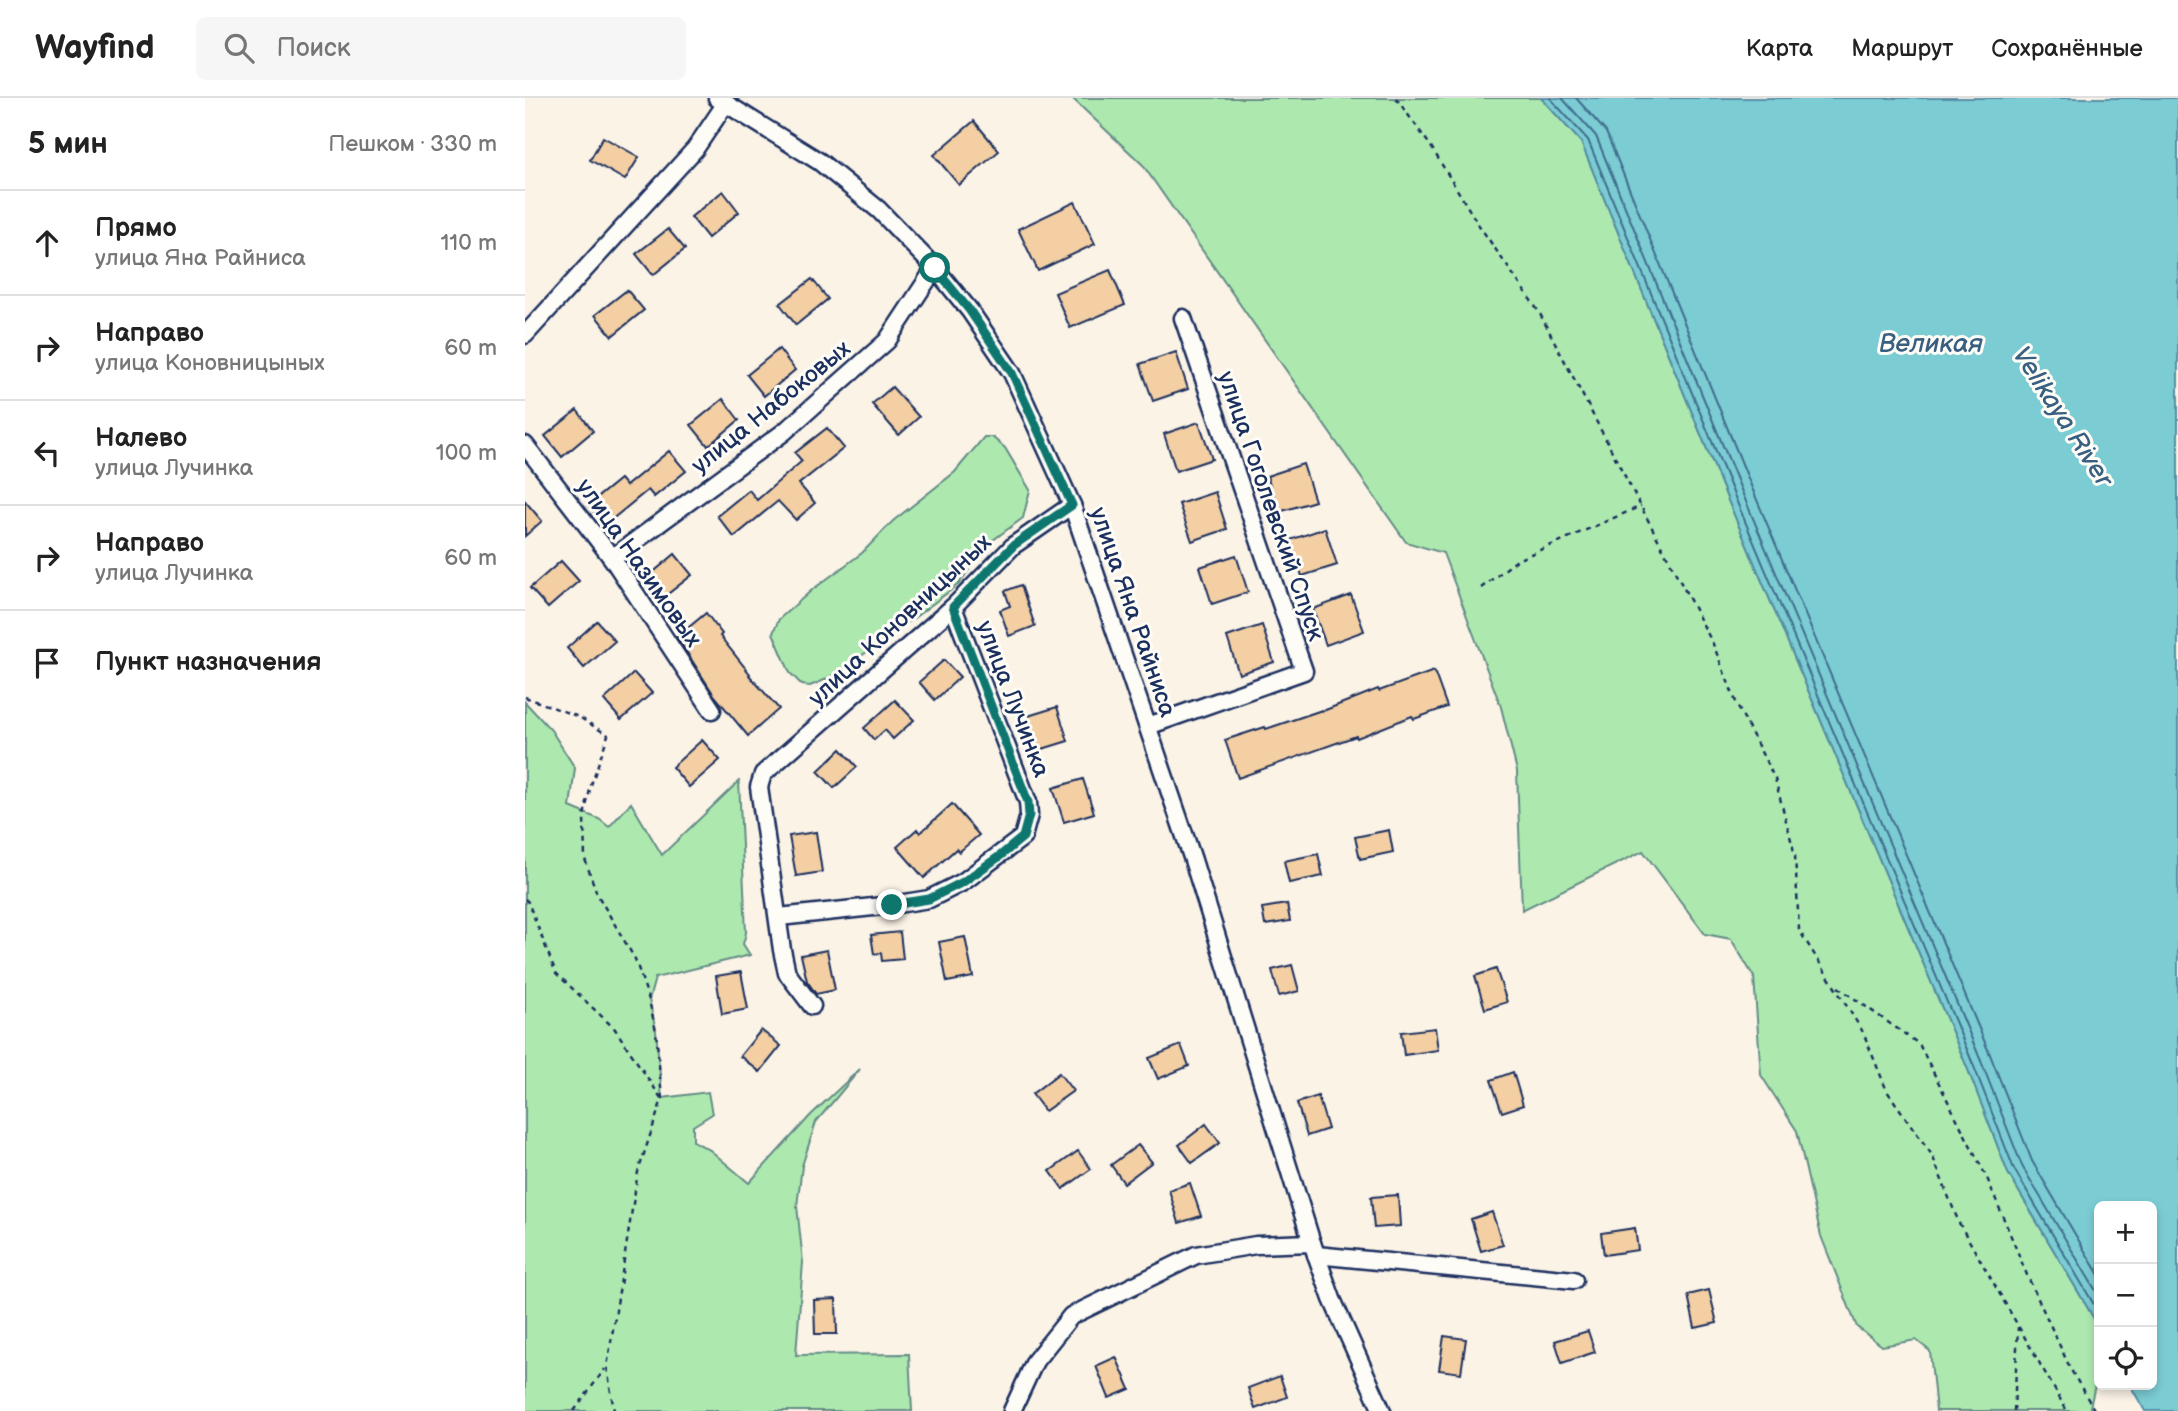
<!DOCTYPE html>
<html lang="ru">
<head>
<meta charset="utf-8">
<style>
  :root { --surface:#fff; --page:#f6f6f6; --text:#222; --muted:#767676; --line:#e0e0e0 }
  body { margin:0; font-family:"Balsamiq Sans",sans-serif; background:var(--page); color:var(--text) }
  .controls { position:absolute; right:21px; bottom:21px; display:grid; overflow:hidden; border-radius:10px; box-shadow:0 4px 10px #0003 }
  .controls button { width:63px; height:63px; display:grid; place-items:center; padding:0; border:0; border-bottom:2px solid var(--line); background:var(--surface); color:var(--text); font:35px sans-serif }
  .stop { position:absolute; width:21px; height:21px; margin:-16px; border:5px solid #0f766e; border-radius:50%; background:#fff }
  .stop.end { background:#0f766e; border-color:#fff; box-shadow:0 2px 7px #0008 }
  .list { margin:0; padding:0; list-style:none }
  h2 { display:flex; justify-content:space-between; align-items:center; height:91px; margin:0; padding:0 28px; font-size:30px }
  h2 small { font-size:23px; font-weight:400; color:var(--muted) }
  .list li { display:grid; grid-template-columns:46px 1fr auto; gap:21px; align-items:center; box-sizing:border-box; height:105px; padding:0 28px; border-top:2px solid var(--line) }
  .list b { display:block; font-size:26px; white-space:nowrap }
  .list p { margin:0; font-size:23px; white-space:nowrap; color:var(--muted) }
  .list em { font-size:23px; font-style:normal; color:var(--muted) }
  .icon { flex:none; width:38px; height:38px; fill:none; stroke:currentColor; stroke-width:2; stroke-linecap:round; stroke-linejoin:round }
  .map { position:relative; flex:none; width:1653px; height:1313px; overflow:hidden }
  header { display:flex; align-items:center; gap:42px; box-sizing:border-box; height:98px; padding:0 35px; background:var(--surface); border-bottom:2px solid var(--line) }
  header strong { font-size:33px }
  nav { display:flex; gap:38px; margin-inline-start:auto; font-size:24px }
  .search { width:490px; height:63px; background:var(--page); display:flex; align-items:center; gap:18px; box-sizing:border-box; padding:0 24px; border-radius:10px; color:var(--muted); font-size:26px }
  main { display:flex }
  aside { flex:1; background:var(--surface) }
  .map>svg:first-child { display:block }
</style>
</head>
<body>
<header>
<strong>Wayfind</strong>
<div class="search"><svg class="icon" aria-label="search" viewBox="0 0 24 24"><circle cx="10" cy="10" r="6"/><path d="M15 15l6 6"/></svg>Поиск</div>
<nav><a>Карта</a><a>Маршрут</a><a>Сохранённые</a></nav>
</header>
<main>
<aside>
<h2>5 мин<small>Пешком · 330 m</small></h2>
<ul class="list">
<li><svg class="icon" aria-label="ahead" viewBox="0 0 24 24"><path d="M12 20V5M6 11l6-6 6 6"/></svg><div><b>Прямо</b><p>улица Яна Райниса</p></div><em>110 m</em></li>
<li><svg class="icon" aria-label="right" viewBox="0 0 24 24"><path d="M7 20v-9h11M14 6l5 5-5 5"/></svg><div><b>Направо</b><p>улица Коновницыных</p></div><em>60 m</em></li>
<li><svg class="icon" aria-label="left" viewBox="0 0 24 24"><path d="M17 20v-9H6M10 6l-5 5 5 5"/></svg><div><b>Налево</b><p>улица Лучинка</p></div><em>100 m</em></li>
<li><svg class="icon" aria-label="right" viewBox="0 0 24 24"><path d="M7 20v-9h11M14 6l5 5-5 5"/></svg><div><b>Направо</b><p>улица Лучинка</p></div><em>60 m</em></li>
<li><svg class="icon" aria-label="arrive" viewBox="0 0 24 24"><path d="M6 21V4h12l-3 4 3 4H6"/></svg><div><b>Пункт назначения</b></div></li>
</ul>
</aside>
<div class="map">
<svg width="1653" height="1313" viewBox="0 0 1653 1313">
  <rect width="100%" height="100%" fill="#fbf3e6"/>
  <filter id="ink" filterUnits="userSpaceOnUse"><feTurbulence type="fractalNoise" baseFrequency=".0143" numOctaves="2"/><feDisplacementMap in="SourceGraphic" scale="14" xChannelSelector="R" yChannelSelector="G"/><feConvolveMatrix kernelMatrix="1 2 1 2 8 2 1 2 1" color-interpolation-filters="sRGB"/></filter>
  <g filter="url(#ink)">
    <!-- green -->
    <g fill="#ade9af" stroke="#648c86" stroke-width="2">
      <path d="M547 0H1016L1056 44 1202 400 1442 969 1483 1075 1574 1229V1270L1565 1309 1567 1313H1411L1405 1253 1391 1242 1357 1248 1332 1229 1296 1138 1272 1033 1236 977 1229 879 1206 841 1180 836 1118 753 997 812 992 673 976 609 918 455 881 444 617 66Z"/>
      <path d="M459 339H467L480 350 505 392 498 420 460 448 434 486 361 541 302 581 285 588 277 587 265 575 248 535 254 521 287 492 337 455 368 423 430 374Z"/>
      <path d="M0 604 26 632 50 670 45 709 74 721 84 729 106 705 137 757 214 683 221 835 218 846 225 857 130 880 124 902 131 933 137 1000 183 994 187 1016 168 1028V1043L185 1052 224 1085 286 1017 335 971 291 1024 277 1068 272 1108 278 1164 271 1257 384 1256 387 1313H0Z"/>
    </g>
    <!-- water -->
    <path fill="#7bccd4" stroke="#558da5" stroke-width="2" d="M1016 0H1653V1313H1620L1605 1287H1627V1108H1574V1229L1483 1075 1442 969 1202 400 1056 44Z"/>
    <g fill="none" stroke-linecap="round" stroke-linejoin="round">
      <!-- shore -->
      <g stroke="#416e8d" stroke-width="2">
        <path d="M1025 0 1063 42 1209 397 1448 966 1489 1071 1574 1215"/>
        <path d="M1037 0 1071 38 1217 394 1456 963 1497 1068 1574 1198"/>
        <path d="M1051 0 1081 34 1227 390 1466 959 1507 1063 1574 1177"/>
      </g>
    </g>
    <!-- building -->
    <g fill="#f3cfa3" stroke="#1b2f5e" stroke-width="2">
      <path d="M449 23 474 53 434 87 409 57Z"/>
      <path d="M78 39 114 59 100 82 65 62Z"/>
      <path d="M198 93 214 114 183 140 166 119Z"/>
      <path d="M550 104 570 146 513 173 493 131Z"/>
      <path d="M143 131 160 151 128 177 111 156Z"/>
      <path d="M585 172 600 207 545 230 530 195Z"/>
      <path d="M287 181 303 201 271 227 255 206Z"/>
      <path d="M102 192 119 212 87 238 70 217Z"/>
      <path d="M254 251 270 272 239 298 222 277Z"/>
      <path d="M651 254 663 291 628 303 615 266Z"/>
      <path d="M367 289 394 319 374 337 347 306Z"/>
      <path d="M198 301 214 322 183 348 166 327Z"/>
      <path d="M52 312 68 333 37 359 20 338Z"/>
      <path d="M674 324 687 361 651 373 639 336Z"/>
      <path d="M302 330 319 350 274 386 290 405 271 422 253 403 209 439 192 418 224 392 232 402 277 363 270 355Z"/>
      <path d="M144 353 161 373 129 399 123 392 80 427 63 407 95 381 101 388Z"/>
      <path d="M778 366 790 403 754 414 742 378Z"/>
      <path d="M690 394 702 431 667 443 654 406Z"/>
      <path d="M0 403 17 423 0 438Z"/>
      <path d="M800 430 812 467 777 478 765 442Z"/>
      <path d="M150 456 167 477 135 502 119 482Z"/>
      <path d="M711 457 723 494 687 506 675 469Z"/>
      <path d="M36 463 54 483 23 510 5 490Z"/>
      <path d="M496 487 510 528 484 538 475 512 485 508 480 493Z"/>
      <path d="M826 497 839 533 801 547 788 511Z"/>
      <path d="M181 515 197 536 195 538 225 576 224 577 254 611 223 638 189 597 152 539Z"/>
      <path d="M72 523 90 543 59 570 42 550Z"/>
      <path d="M737 527 749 564 714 576 702 539Z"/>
      <path d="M419 562 435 579 410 602 394 584Z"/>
      <path d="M909 573 922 609 889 621 887 618 832 640 831 638 713 680 700 642 740 629 741 631 797 612 798 613 853 591 854 593Z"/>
      <path d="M109 575 127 595 96 622 79 602Z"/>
      <path d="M370 602 389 622 368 641 360 632 349 642 339 630Z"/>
      <path d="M532 609 543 643 514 652 503 618Z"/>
      <path d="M177 642 195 662 164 689 147 669Z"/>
      <path d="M316 651 332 669 309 690 293 673Z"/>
      <path d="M558 681 569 715 539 724 528 690Z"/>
      <path d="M427 706 454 737 434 754 431 751 399 780 372 749 392 731 395 735Z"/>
      <path d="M864 732 868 754 835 761 830 739Z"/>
      <path d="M291 734 297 774 271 778 264 738Z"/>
      <path d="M793 756 798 778 764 785 759 763Z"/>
      <path d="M762 806 765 823 740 827 737 810Z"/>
      <path d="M375 834 378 861 357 863 356 855 349 856 346 837Z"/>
      <path d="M440 839 448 879 422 884 414 844Z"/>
      <path d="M302 852 310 892 291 896 282 883 276 857Z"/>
      <path d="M767 867 774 893 754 898 747 872Z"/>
      <path d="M971 871 982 904 960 911 950 878Z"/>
      <path d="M216 874 223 911 197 916 191 878Z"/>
      <path d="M910 930 913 952 879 957 876 934Z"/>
      <path d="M236 932 256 948 235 974 215 958Z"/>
      <path d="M656 947 664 968 633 981 624 960Z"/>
      <path d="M988 974 998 1007 977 1014 966 982Z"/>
      <path d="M534 975 548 993 520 1013 507 996Z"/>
      <path d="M793 998 803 1031 782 1038 772 1005Z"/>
      <path d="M681 1026 695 1045 667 1065 654 1047Z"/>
      <path d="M613 1047 627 1064 599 1085 586 1067Z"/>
      <path d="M553 1053 566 1071 538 1091 525 1073Z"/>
      <path d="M665 1085 676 1118 654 1125 644 1092Z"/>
      <path d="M873 1097 875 1128 849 1130 846 1099Z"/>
      <path d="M967 1114 978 1147 956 1153 946 1121Z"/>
      <path d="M1110 1130 1113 1152 1079 1157 1076 1135Z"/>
      <path d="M1184 1192 1192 1225 1170 1230 1163 1197Z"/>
      <path d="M311 1201 312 1236H290L289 1202Z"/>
      <path d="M1063 1233 1070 1254 1037 1265 1030 1243Z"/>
      <path d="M919 1238 941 1241 936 1275 914 1272Z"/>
      <path d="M591 1259 605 1291 584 1300 571 1268Z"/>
      <path d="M755 1278 762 1299 730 1311 723 1290Z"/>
    </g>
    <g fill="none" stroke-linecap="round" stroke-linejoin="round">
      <!-- minor casing -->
      <g stroke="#1b2f5e" stroke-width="21">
        <g id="minor">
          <path d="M192 0 295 64 354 112 410 170 445 213 487 275 547 407 668 762 787 1145 807 1201 857 1313"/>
          <path d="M0 237 170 51 201 5"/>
          <path d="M0 347 87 460 187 612"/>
          <path d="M87 460 259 334 362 243 410 170"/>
          <path d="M623 628 779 573 658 220"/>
          <path d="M254 819 367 807 404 801 438 784 498 739 504 717 503 704 428 509"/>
          <path d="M287 908 262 875 257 852 234 689 238 676 428 509 489 447 547 407"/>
          <path d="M791 1157 1049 1182"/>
          <path d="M487 1313 510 1263 546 1218 671 1157 731 1147 787 1145"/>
        </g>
      </g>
      <!-- path -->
      <g stroke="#1b2f5e" stroke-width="2.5" stroke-dasharray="5 5" stroke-linecap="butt">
        <path d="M871 0 905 47 953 126 1014 214 1188 546 1213 609 1250 681 1270 757 1274 832 1338 934 1362 993 1407 1057 1434 1125 1542 1313"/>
        <path d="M956 490 992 462 1116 408"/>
        <path d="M0 599 54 619 83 637 66 687 59 718 60 761 72 796 110 861 124 902 131 933 137 1001 113 1074 82 1269 89 1313"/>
        <path d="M0 801 3 804 31 875 90 931 136 1000"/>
        <path d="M1313 889 1394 946 1462 1080 1502 1177 1546 1272 1570 1313"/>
        <path d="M49 1313 80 1271"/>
        <path d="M1489 1313 1493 1229"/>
      </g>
      <!-- minor -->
      <use href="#minor" stroke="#fdfcf7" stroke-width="16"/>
    </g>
  </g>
  <g fill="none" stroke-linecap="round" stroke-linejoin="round" filter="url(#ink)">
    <!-- route -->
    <path stroke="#0f766e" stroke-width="9" d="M367 807 404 801 438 784 475 758 498 739 504 717 503 704 428 509 489 447 547 407 487 275 445 213 410 170"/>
  </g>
  <g text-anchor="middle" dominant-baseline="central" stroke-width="6" stroke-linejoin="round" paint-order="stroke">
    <!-- street labels -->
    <g font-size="24" fill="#1b2f5e" stroke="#fdfcf7">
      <text transform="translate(246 309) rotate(-39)">улица Набоковых</text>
      <text transform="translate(746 408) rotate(71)">улица Гоголевский Спуск</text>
      <text transform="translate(114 465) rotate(55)">улица Назимовых</text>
      <text transform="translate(608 514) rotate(71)">улица Яна Райниса</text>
      <text transform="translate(375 522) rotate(-43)">улица Коновницыных</text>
      <text transform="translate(488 601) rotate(69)">улица Лучинка</text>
    </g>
    <!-- water labels -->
    <g font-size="26" font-style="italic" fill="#385e81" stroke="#fdfcf7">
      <text x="1406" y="246">Великая</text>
      <text transform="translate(1537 319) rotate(57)">Velikaya River</text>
    </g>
  </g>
</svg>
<div class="controls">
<button>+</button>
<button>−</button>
<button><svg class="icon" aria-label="locate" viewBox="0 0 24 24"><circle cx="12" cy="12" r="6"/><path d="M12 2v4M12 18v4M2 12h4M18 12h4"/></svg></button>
</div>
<div class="stop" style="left:410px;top:170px"></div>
<div class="stop end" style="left:367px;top:807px"></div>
</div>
</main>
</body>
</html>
